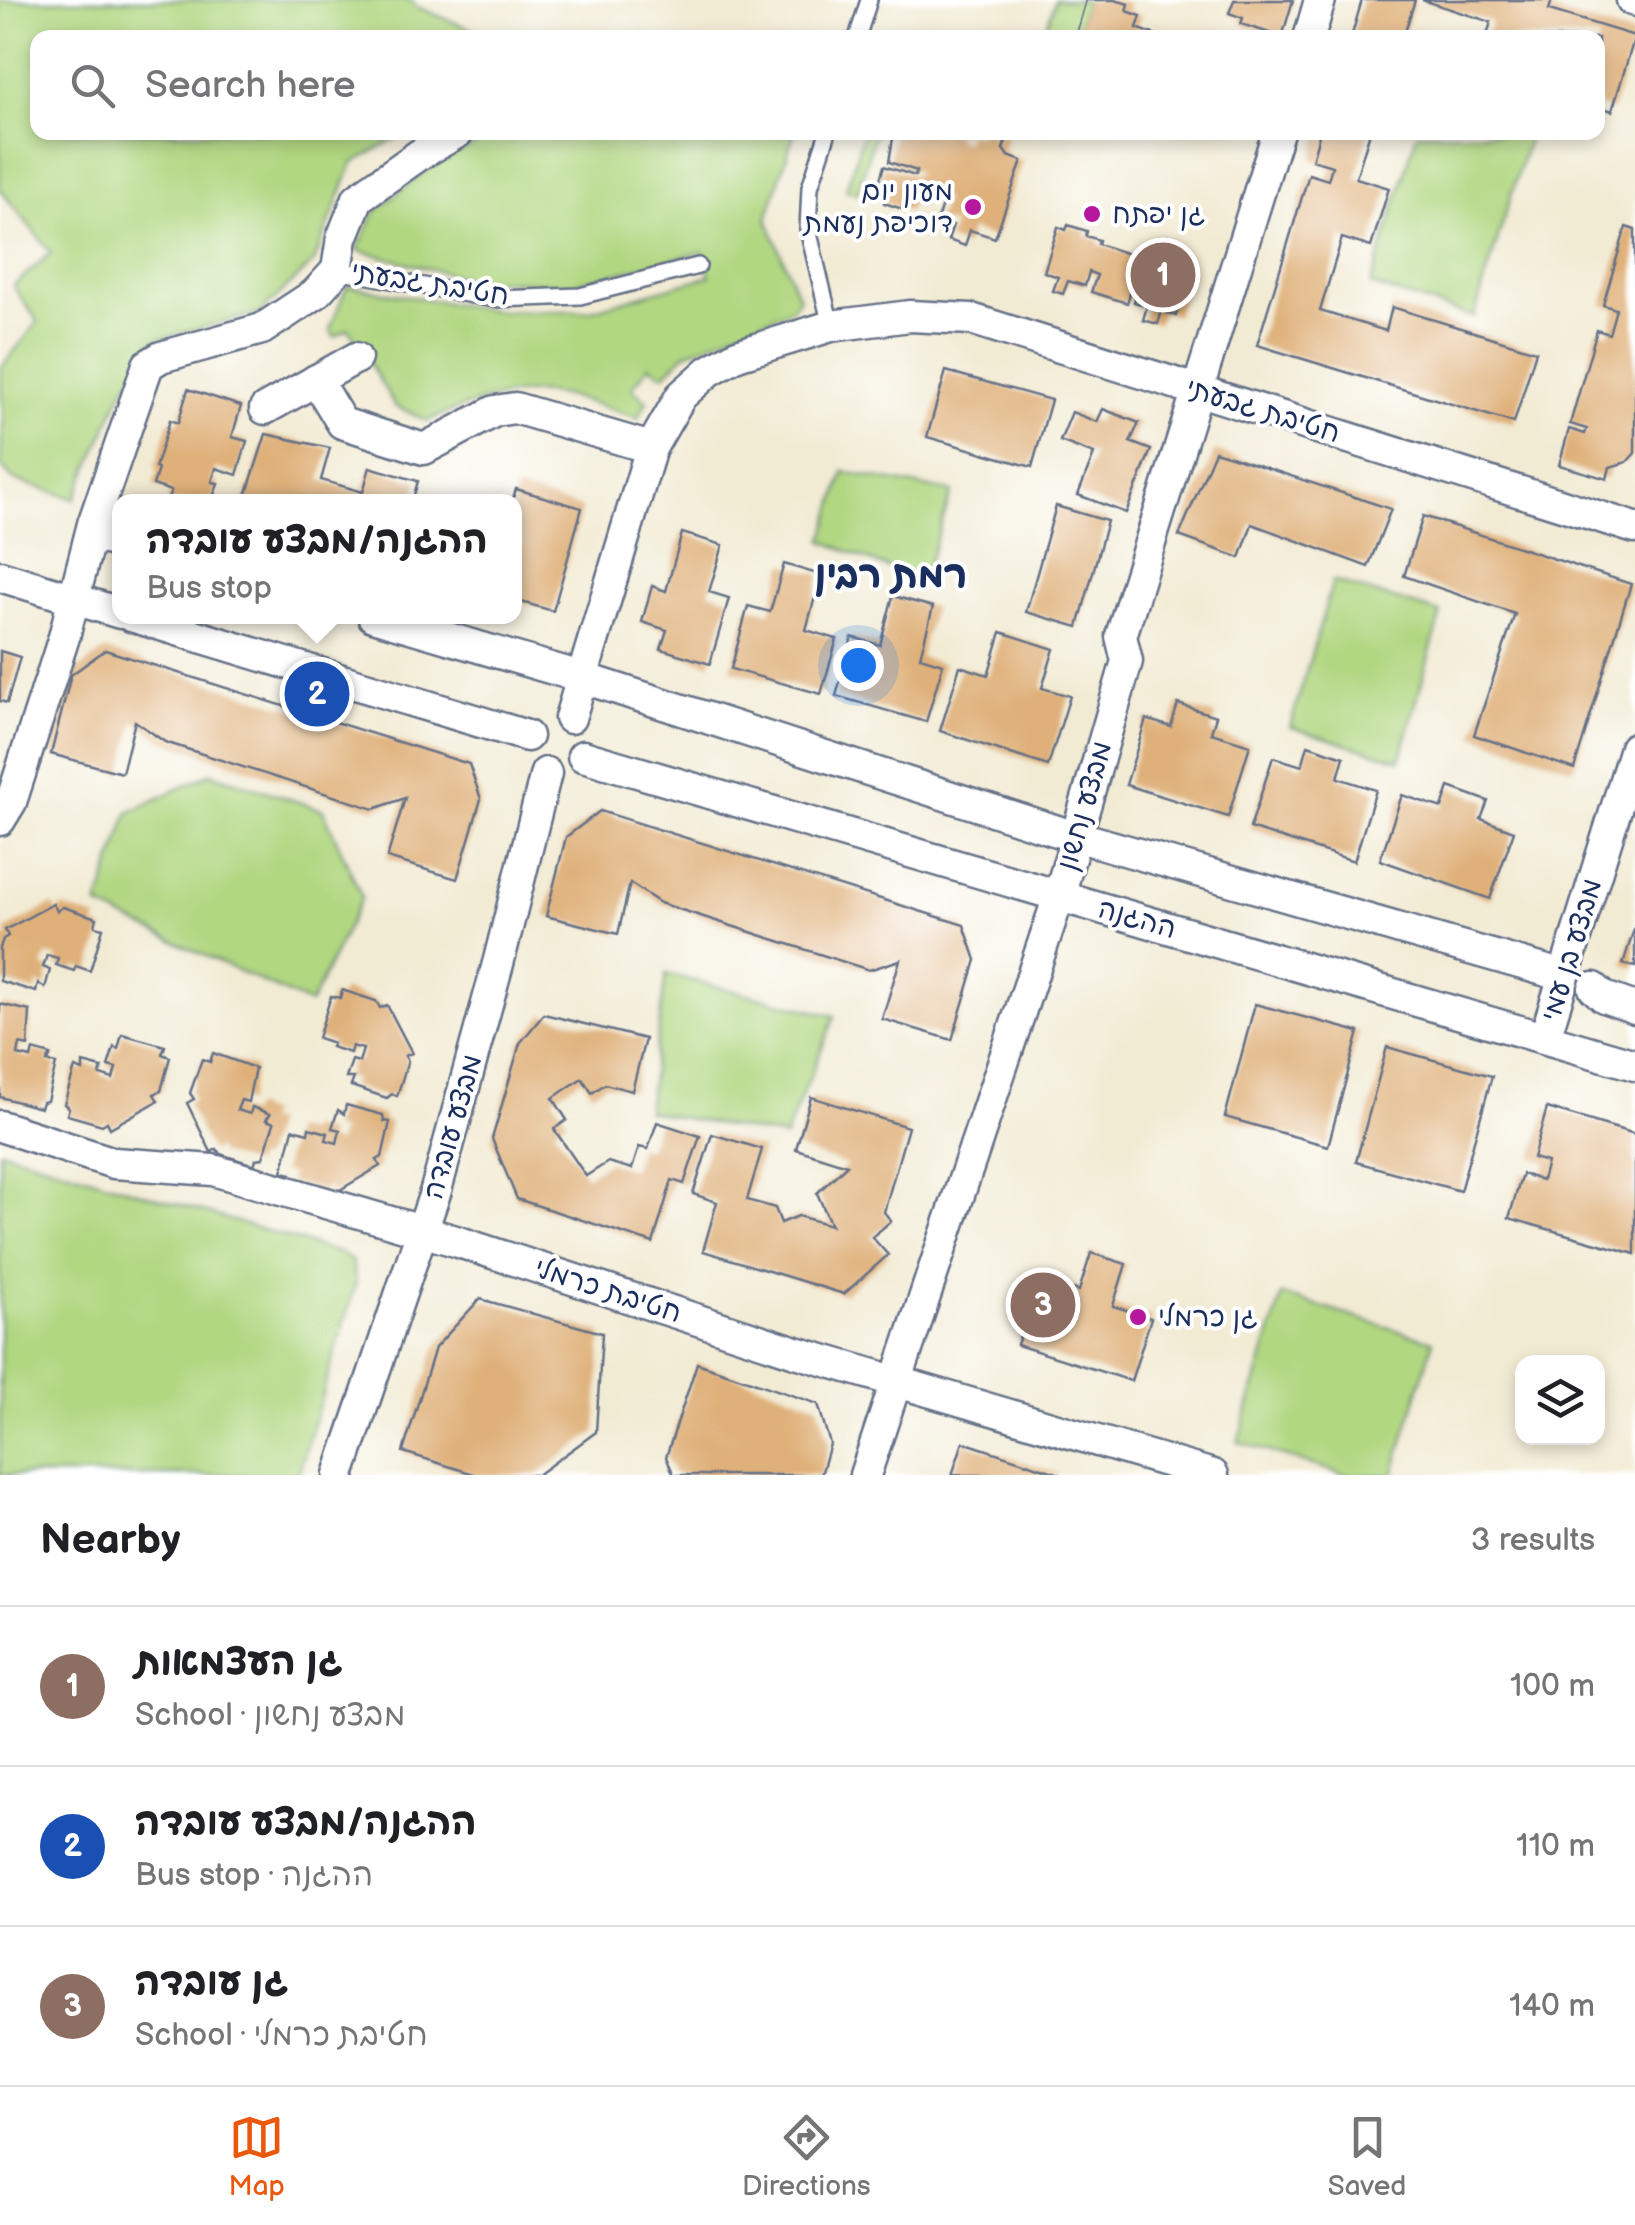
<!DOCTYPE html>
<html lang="en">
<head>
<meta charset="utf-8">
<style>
  :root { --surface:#fff; --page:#f6f6f6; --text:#202124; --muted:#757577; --line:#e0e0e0; --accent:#ea580c }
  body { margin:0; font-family:"Balsamiq Sans","Playpen Sans Hebrew",sans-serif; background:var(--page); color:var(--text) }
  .controls { position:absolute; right:30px; bottom:30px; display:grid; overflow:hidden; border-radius:20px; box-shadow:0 5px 15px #0003 }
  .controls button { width:90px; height:90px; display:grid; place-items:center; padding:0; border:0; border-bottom:2px solid var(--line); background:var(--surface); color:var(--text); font:50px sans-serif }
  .you { position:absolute; left:858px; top:665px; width:35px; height:35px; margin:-25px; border:8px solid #fff; border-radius:50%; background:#1a73e8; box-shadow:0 0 0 15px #1a73e833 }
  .badge { display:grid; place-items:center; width:65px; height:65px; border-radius:50%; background:var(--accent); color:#fff; font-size:32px; font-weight:700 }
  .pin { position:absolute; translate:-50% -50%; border:5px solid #fff; box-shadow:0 2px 10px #0006 }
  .popup { position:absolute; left:112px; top:494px; width:410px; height:130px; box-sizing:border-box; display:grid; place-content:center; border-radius:20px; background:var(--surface); filter:drop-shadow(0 2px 8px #0005); font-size:32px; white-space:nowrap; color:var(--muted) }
  .popup b { font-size:38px; color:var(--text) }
  .popup::after { content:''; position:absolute; left:50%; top:100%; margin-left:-20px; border:20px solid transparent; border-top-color:var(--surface) }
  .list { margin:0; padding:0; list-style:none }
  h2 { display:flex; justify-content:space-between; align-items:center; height:130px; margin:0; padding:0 40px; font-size:42px }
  h2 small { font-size:32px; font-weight:400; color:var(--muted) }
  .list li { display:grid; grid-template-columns:65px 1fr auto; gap:30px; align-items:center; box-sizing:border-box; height:160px; padding:0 40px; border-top:2px solid var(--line) }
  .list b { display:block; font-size:38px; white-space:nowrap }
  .list p { margin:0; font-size:32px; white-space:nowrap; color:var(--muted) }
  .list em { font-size:32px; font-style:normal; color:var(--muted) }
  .icon { flex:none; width:55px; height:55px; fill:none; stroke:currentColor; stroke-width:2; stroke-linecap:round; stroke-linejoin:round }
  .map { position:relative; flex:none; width:1635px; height:1475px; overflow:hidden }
  .search { position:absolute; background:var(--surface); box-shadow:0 5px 15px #0003; left:30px; right:30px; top:30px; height:110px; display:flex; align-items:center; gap:25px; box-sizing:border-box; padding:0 35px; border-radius:20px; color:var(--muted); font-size:38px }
  .sheet { height:610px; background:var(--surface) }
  nav { display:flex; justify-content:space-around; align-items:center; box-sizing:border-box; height:140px; border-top:2px solid var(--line); background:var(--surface); font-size:28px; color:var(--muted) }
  nav a { display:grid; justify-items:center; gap:5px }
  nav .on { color:var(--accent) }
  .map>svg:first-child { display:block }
</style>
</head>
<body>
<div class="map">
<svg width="1635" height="1475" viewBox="0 0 1635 1475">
  <rect width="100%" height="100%" fill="#fff"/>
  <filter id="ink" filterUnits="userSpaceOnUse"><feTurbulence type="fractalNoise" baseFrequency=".01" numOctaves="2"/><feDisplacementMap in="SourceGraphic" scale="20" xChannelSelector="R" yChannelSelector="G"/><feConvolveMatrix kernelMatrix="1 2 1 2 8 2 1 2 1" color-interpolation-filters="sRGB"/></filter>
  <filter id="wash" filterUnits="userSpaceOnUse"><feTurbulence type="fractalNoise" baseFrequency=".0048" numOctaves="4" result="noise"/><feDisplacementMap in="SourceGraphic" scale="40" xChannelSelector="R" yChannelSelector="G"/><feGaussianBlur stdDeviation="2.25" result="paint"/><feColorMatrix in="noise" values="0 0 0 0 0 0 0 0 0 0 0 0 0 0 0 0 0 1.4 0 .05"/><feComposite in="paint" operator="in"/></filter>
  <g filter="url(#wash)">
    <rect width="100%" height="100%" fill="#f2ebd4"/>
    <!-- green -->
    <g fill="#b1d781" stroke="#668370" stroke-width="2.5">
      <path d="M0 0H411L417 7 490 37 38 38V132L406 133 353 163 314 262 260 313 154 340 122 392 75 499 14 480 0 465 3 422 0 369 38 322 13 286 51 253 0 189Z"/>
      <path d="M1055 0H1086L1075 37 1043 38Z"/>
      <path d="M498 133H794L767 219 799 298 791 309 686 353 664 375 649 366 632 388 647 401 638 418C611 410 583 399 556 394 517 387 463 406 427 421L395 406 349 329 334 337 330 329 347 286 497 311H587L710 276 702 252 572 284 468 279 357 250 375 212 429 168Z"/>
      <path d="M863 133H875L857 193 846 190Z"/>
      <path d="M1417 133H1530L1474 317 1371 285Z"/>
      <path d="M844 472 952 492 922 582 823 541Z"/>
      <path d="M1333 581 1441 613 1400 760 1290 727Z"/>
      <path d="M211 773 323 810 362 897 310 1004 98 906 128 813Z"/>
      <path d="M666 974 835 1016 785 1137 647 1111Z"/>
      <path d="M0 1150 342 1254 352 1261 356 1283 298 1475H0Z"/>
      <path d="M1282 1295 1433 1341 1393 1475H1345L1238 1442Z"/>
    </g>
    <g id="blocks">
      <!-- building -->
      <g fill="#dfb079">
        <path d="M1086 0H1115L1129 4 1127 11 1141 16 1137 28 1164 38H1075Z"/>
        <path d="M1234 0H1293L1282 37 1241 24 1243 18 1229 13Z"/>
        <path d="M1362 0H1415L1403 38H1351Z"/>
        <path d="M1422 0H1552L1549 10 1635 36 1612 111 1598 106V38H1486L1491 22Z"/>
        <path d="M894 132H957L955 138 965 142 968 133 978 136 979 132 1008 135 1003 149 1008 156 1022 161 995 238 970 230 965 246 948 240 953 225 937 220 944 199 926 193 922 205 912 201 908 211 884 203 887 192 877 189 884 166 915 176 917 171 889 162Z"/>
        <path d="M1320 132H1370L1356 178 1389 188 1371 247 1342 238 1320 311 1386 331 1392 307 1536 351 1514 423 1257 345 1309 174 1328 180 1332 166 1312 160Z"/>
        <path d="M1068 225 1087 231 1086 236 1099 240 1098 244 1146 260 1147 256 1156 258 1158 253 1181 261 1179 264 1192 268 1176 316 1162 311 1158 324 1143 320 1147 306 1134 302 1138 289 1132 287 1127 303 1091 292 1097 275 1089 272 1085 286 1068 281 1063 294 1053 291 1058 277 1044 272 1058 227 1066 230Z"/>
        <path d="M1626 227 1635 230V453L1627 462 1610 467 1607 479 1559 465 1569 429 1585 434 1587 429 1570 424 1597 330 1609 334 1616 309 1603 305Z"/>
        <path d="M946 371 1051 400 1032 467 927 437Z"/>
        <path d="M188 389 241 406 232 437 247 441 237 475 216 468 212 482 218 483 212 501 204 498 203 502H167L171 491 153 485 158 469 155 468 170 420 178 423Z"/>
        <path d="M1103 409 1139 423 1130 442 1151 450 1126 513 1078 495 1094 454 1060 441 1072 412 1097 422Z"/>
        <path d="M266 434 330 448 321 480 363 492 370 467 418 481 412 502H244Z"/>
        <path d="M1215 451 1391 509 1368 567 1252 524 1240 558 1179 536Z"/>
        <path d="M516 489 582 508 553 611 514 600V502H512Z"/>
        <path d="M1056 506 1107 521 1078 627 1026 612Z"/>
        <path d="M1423 516 1631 584 1574 769 1474 735 1515 614 1404 576Z"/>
        <path d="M682 533 723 545 709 592 729 598 710 664 661 649 667 630 642 622 652 586 666 591Z"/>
        <path d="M784 564 821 575 806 630 837 639 821 694 731 669 748 606 770 612Z"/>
        <path d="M893 596 933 607 920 657 943 664 926 722 836 696 852 637 880 645Z"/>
        <path d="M1001 632 1054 649 1042 688 1070 696 1048 766 940 731 960 666 988 675Z"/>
        <path d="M105 650 469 764 481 799 457 879 387 858 405 798 374 809 165 742 135 721 122 773 51 754 71 675Z"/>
        <path d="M0 651 20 657 7 703 0 701Z"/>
        <path d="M1178 704 1216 716 1211 733 1250 745 1228 817 1126 785 1146 719 1171 727Z"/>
        <path d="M1308 745 1344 757 1338 778 1376 790 1354 861 1250 828 1273 757 1302 766Z"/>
        <path d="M1449 787 1488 801 1481 819 1514 831 1490 899 1380 860 1402 795 1442 808Z"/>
        <path d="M600 811 964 925 976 960 952 1040 882 1019 900 960 869 970 660 903 630 883 618 934 546 916 566 837Z"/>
        <path d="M53 904 57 911 63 907 97 918 95 926 103 928 90 971 76 966 74 971 56 965 58 958 47 955 43 967 50 970 45 988 38 983 36 992 0 981V948L3 939 8 936 5 930Z"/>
        <path d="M1634 929H1635V967L1623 964Z"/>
        <path d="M342 990 376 1001 380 1008 387 1005 412 1053 405 1056 408 1061 397 1096 392 1094 387 1098 351 1086 354 1078H346L352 1060 359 1062 363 1049 352 1046 350 1053 331 1047 333 1043 318 1038 331 996 340 998Z"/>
        <path d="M0 1004 30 1011 28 1046 20 1044 18 1055 31 1058 33 1050 51 1055 47 1062 56 1064 47 1101 42 1102 40 1108 0 1097Z"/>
        <path d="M1255 1004 1359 1032 1328 1146 1225 1117Z"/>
        <path d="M544 1014 645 1039 632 1091 605 1084 592 1093 582 1078 553 1098 567 1120 554 1129 586 1176 608 1162 632 1169 639 1147 648 1149 657 1122 700 1136 684 1184 672 1180 653 1243 517 1199 492 1139 520 1043Z"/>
        <path d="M122 1034 165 1046 162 1054 170 1057 161 1091 154 1094 158 1101 110 1128 107 1122 102 1125 67 1115 69 1108 64 1104 75 1068 83 1071V1063L102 1068 100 1075 113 1079 116 1068 108 1066 114 1047 118 1049Z"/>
        <path d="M1387 1047 1492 1076 1460 1191 1356 1162Z"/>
        <path d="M213 1053 255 1068 248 1102 241 1100 237 1110 250 1114 252 1107 270 1114 266 1120 274 1123 263 1158 256 1159 254 1165 220 1154 217 1149 211 1152 187 1103 194 1099 190 1093 202 1059 210 1062Z"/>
        <path d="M811 1097 908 1127 884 1212 891 1221 872 1237 888 1255 844 1294 703 1251 717 1202 693 1194 712 1134 762 1149 747 1200 775 1208 781 1223 798 1216 831 1225 817 1193 847 1165 796 1149Z"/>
        <path d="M346 1105 383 1115 384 1121 390 1122 382 1157 377 1160 380 1166 333 1194 329 1187 323 1191 289 1182 291 1174 282 1172 293 1129 308 1133 309 1128 328 1133 326 1140 337 1143 340 1130 332 1128 338 1110 344 1114Z"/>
        <path d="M1547 1108 1635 1134V1254L1509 1218 1522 1174 1542 1180 1547 1162 1533 1158Z"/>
        <path d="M1091 1253 1126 1264 1113 1306 1151 1318 1131 1381 1017 1345 1038 1277 1079 1291Z"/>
        <path d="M480 1299 602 1333 596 1432 537 1475H477L403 1452 435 1348Z"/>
        <path d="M697 1363 818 1404 830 1444 821 1475H674L666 1457Z"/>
        <path d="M963 1442 1060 1474V1475H952Z"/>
      </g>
    </g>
  </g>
  <g filter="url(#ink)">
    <use href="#blocks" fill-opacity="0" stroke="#667187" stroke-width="2.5"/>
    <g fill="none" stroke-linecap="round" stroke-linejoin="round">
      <!-- lane casing -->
      <g stroke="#667187" stroke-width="20">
        <g id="lane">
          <path d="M857 38 869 0"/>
          <path d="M828 132 810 187 808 229 831 326"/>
          <path d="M337 270 494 299 580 296 698 266"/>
        </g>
      </g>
      <!-- street casing -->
      <g stroke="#667187" stroke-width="35">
        <g id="street">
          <path d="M1632 0 1635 1"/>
          <path d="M1309 38 1320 0"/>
          <path d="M316 380 342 423 424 449 495 411 515 408 651 448"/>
          <path d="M265 409 356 358"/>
          <path d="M103 538 120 543"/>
          <path d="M0 576 120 613"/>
          <path d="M131 616 527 736"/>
          <path d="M373 616 567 673"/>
          <path d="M599 683 1060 832"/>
          <path d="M570 718 651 448 681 396 709 371 737 355 831 326 910 316 971 319 1635 528"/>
          <path d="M583 756 1635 1065"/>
          <path d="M0 820 11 802 64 637 93 524 148 365 161 357 262 329 315 294 337 270 342 238 358 198 419 155 458 132"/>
          <path d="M1093 841 1554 973"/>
          <path d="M1594 988 1604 997 1635 1008"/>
          <path d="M1545 1037 1635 748"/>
          <path d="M0 1126 114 1163 213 1170 459 1242 796 1352 1213 1475"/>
          <path d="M339 1475 436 1190 499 960 546 773"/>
          <path d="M865 1475 1059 896 1127 661 1121 636 1278 132"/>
        </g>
      </g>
      <!-- lane -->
      <use href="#lane" stroke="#fff" stroke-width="15"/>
      <!-- street -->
      <use href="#street" stroke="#fff" stroke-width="30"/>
    </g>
  </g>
  <!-- markers -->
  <g fill="#b5179e" stroke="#fff" stroke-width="4">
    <circle cx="973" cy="207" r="10"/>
    <circle cx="1092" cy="214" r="10"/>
    <circle cx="1138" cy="1317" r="10"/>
  </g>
  <g text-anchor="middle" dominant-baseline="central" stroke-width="8" stroke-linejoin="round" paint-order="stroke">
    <!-- poi labels -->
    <g font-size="28" fill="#1b2f5e" stroke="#fff" text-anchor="start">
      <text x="953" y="191" text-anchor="end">מעון יום<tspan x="953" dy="32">דוכיפת נעמת</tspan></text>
      <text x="1112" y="214">גן יפתח</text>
      <text x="1158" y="1317">גן כרמלי</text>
    </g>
    <!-- street labels -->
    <g font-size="28" fill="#1b2f5e" stroke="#fff">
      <text transform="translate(430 284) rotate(9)">חטיבת גבעתי</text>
      <text transform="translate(1263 411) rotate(17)">חטיבת גבעתי</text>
      <text transform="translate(1085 806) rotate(-74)">מבצע נחשון</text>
      <text transform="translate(1137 919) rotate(16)">ההגנה</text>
      <text transform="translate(1572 950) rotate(-73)">מבצע בן עמי</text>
      <text transform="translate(453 1127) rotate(-74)">מבצע עובדה</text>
      <text transform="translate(608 1291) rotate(18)">חטיבת כרמלי</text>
    </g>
    <!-- district labels -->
    <g font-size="38" font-weight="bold" fill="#1b2f5e" stroke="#fff">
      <text x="891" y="575">רמת רבין</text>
    </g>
  </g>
</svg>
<div class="controls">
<button><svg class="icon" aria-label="layers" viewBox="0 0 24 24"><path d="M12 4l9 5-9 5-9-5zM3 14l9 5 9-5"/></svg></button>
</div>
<div class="you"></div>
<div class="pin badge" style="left:1163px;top:275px;background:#8d6e63">1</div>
<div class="pin badge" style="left:317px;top:694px;background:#1a4fb4">2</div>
<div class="popup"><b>ההגנה/מבצע עובדה</b>Bus stop</div>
<div class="pin badge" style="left:1043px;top:1305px;background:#8d6e63">3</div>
<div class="search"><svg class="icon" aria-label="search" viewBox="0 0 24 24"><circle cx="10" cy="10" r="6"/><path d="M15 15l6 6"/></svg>Search here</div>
</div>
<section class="sheet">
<h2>Nearby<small>3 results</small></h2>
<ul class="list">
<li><span class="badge" style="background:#8d6e63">1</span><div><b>גן העצמאות</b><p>School · מבצע נחשון</p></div><em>100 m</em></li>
<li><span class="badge" style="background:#1a4fb4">2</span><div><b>ההגנה/מבצע עובדה</b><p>Bus stop · ההגנה</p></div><em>110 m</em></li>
<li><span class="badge" style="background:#8d6e63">3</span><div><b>גן עובדה</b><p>School · חטיבת כרמלי</p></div><em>140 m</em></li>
</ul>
</section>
<nav>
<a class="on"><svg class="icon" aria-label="map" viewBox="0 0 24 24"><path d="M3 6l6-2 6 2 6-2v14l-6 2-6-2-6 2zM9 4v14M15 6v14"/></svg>Map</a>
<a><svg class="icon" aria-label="directions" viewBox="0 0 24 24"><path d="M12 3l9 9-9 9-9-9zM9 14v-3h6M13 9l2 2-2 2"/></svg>Directions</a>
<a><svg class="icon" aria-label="saved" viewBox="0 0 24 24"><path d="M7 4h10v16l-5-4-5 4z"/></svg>Saved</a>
</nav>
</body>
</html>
